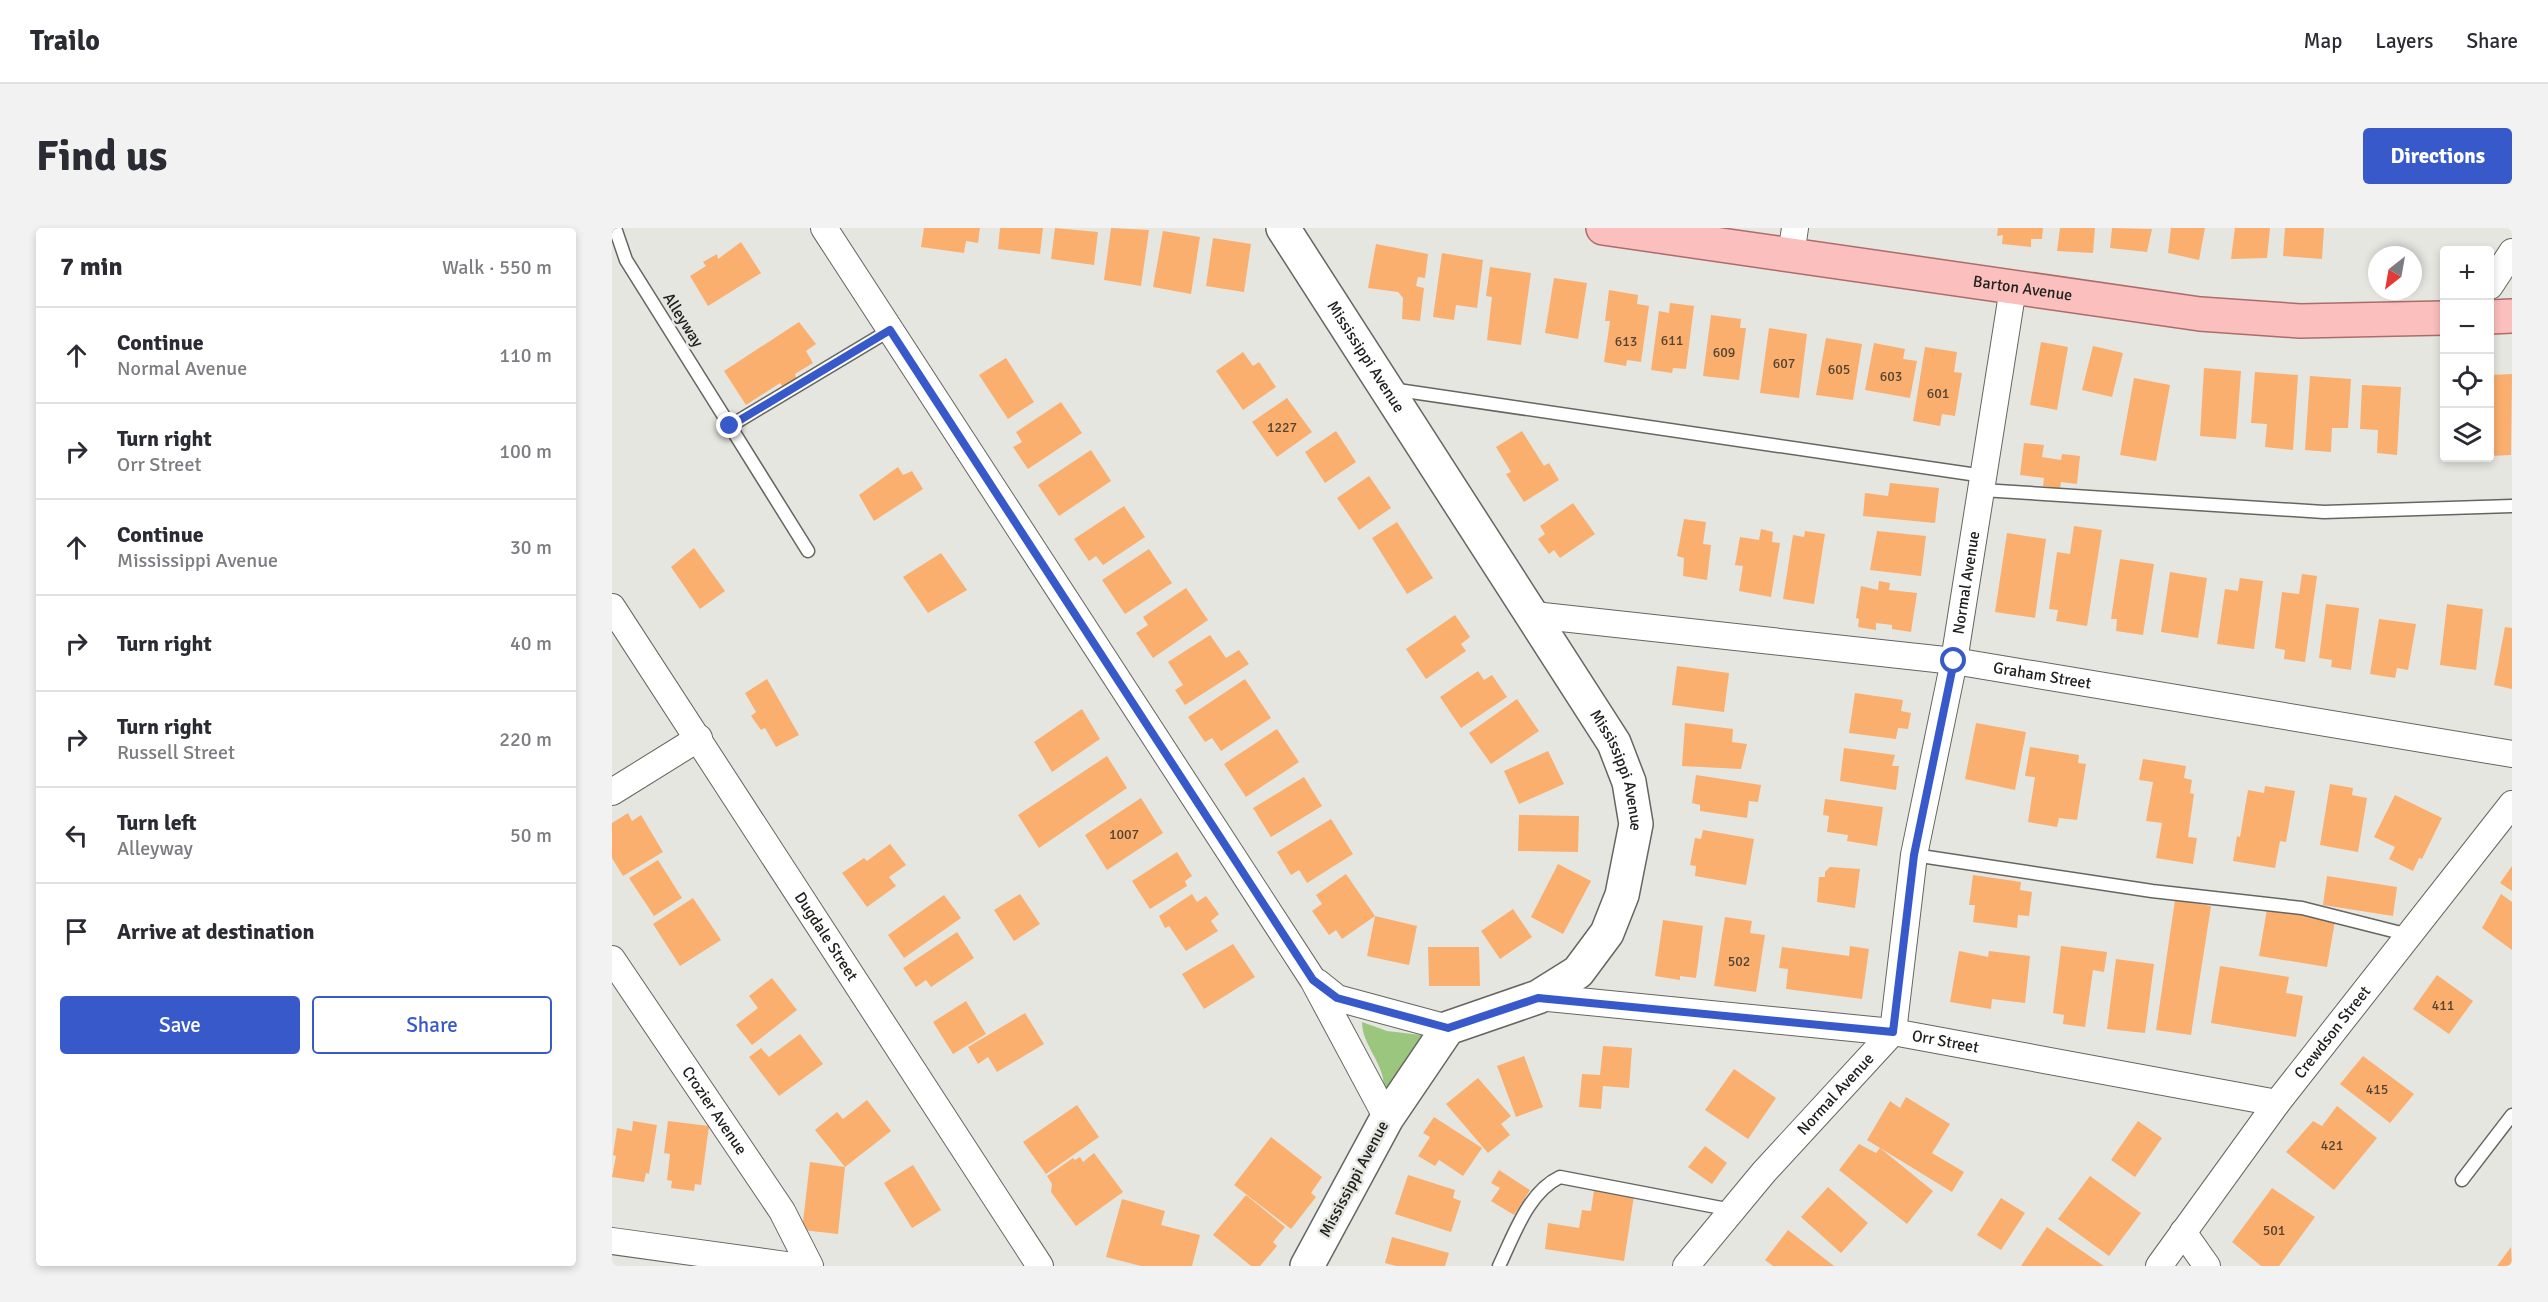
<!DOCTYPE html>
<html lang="en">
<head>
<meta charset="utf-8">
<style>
  :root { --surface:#fff; --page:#f2f2f3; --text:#2b2b33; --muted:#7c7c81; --line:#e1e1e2; --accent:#3759ca }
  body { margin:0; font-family:Signika,sans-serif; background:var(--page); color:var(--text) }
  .controls { position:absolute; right:18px; top:18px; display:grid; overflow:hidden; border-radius:6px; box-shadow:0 3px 9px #0003 }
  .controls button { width:54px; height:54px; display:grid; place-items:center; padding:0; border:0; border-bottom:2px solid var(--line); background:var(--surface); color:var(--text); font:30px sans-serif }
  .compass { position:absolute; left:1756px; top:18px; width:54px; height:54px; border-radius:50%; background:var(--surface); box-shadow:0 3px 9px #0003; rotate:211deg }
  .stop { position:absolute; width:18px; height:18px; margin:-14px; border:4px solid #3759ca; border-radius:50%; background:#fff }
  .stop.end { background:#3759ca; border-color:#fff; box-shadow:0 2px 6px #0008 }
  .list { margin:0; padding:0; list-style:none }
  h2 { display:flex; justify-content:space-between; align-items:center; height:78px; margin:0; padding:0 24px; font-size:26px }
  h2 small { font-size:20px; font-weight:400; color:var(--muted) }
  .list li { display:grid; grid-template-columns:39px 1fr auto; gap:18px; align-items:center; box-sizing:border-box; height:96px; padding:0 24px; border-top:2px solid var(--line) }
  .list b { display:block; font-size:22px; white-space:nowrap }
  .list p { margin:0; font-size:20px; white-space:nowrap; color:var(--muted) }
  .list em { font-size:20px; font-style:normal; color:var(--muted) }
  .actions { display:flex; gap:12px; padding:18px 24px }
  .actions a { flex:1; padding:14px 0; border:2px solid var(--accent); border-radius:6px; text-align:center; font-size:21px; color:var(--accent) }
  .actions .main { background:var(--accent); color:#fff }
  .icon { flex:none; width:33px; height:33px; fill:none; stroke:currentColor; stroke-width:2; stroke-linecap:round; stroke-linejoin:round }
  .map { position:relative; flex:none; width:1900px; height:1038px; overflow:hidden; border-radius:6px }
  header { display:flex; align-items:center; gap:36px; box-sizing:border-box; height:84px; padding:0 30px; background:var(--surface); border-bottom:2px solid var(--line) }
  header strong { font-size:28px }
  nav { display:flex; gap:33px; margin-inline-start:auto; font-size:21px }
  .intro { display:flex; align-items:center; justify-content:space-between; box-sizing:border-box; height:144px; padding:0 36px }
  h1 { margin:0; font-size:42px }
  .button { padding:15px 27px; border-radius:6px; background:var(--accent); color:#fff; font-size:21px; font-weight:700 }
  main { display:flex; gap:36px; padding:0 36px }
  aside { flex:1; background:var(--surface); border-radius:6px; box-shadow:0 3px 9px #0003 }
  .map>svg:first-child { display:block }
</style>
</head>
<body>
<header>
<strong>Trailo</strong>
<nav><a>Map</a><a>Layers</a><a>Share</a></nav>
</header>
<div class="intro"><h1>Find us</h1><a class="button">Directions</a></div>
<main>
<aside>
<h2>7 min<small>Walk · 550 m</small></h2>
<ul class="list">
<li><svg class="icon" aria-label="ahead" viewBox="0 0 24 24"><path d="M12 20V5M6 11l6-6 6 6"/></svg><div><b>Continue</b><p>Normal Avenue</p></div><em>110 m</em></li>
<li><svg class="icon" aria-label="right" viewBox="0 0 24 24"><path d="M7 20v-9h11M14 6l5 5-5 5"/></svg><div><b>Turn right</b><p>Orr Street</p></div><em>100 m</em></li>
<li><svg class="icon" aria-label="ahead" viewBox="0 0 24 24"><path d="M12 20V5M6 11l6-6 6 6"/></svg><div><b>Continue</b><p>Mississippi Avenue</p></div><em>30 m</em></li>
<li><svg class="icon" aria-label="right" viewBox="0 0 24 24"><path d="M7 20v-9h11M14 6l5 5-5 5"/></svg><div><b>Turn right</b></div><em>40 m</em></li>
<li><svg class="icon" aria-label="right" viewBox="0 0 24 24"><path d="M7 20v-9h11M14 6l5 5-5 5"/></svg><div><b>Turn right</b><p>Russell Street</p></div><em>220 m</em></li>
<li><svg class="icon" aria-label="left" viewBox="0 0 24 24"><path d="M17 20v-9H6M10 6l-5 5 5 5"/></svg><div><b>Turn left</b><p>Alleyway</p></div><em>50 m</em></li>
<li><svg class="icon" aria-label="arrive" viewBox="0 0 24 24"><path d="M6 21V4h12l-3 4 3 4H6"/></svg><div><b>Arrive at destination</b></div></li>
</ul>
<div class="actions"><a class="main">Save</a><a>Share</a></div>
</aside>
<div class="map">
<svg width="1900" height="1038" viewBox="0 0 1900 1038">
  <rect width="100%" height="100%" fill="#e6e6e1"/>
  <!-- green -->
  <path fill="#9bc67e" d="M750 794 775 803 809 807 811 812 780 859H772C772 835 750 817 750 794Z"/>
  <!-- building -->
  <g fill="#faaf6e">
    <path d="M312 0H368L366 15 354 13 352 25 309 19Z"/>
    <path d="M388 0H431L428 26 386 21Z"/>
    <path d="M443 0 486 4 482 37 439 31Z"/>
    <path d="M499 0 537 2 529 58 492 52Z"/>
    <path d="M1386 0H1431L1430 11H1419V19L1390 16 1391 7 1385 8Z"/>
    <path d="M1448 0H1483L1481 25 1445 23Z"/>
    <path d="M1500 0 1540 1 1535 24 1498 20Z"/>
    <path d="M1559 0H1593L1587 32 1556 25Z"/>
    <path d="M1623 0H1658L1655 30 1619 31Z"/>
    <path d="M1673 0H1712L1710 31 1671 28Z"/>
    <path d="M551 3 588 9 579 66 541 59Z"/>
    <path d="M601 10 639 16 632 64 594 58Z"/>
    <path d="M129 14 149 45 96 78 78 48 94 38 91 34 105 26 106 31Z"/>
    <path d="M764 16 816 26 813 50 806 49 804 58 812 60 808 93 790 91 791 70 786 64 756 60Z"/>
    <path d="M830 25 871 32 865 80 844 77 842 92 821 89Z"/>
    <path d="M878 39 919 45 909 117 875 112 880 69 874 68Z"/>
    <path d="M942 50 975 55 966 111 933 105Z"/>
    <path d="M997 62 1026 67 1025 76 1037 78 1029 134 1015 132 1014 138 992 134 998 93H993Z"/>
    <path d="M1058 75 1082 78 1074 141 1061 140 1060 145 1039 142 1047 83 1057 85Z"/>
    <path d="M1099 87 1129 91 1128 100H1134L1127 152 1091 148Z"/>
    <path d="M187 94 204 116 194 123 201 135 183 146 184 150 171 159 168 155 134 177 112 143Z"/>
    <path d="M1157 100 1195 106 1187 170 1148 165Z"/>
    <path d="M1214 110 1250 116 1241 172 1204 167Z"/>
    <path d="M1429 114 1456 119 1445 182 1418 177Z"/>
    <path d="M1262 115 1293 121 1291 131 1305 133 1298 170 1253 162Z"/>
    <path d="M1481 118 1511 125 1500 169 1470 162Z"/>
    <path d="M1313 119 1345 124 1342 144 1350 145 1343 188 1330 186 1328 198 1301 193Z"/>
    <path d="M631 124 641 138 647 134 664 159 631 182 604 143Z"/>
    <path d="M394 130 422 174 396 191 367 147Z"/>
    <path d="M1592 140 1629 143 1624 211 1588 208Z"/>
    <path d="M1643 144 1686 147 1681 222 1653 219 1655 196 1639 195Z"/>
    <path d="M1900 146 1899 227 1878 228V147Z"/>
    <path d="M1698 148 1739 151 1736 200H1720L1719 224 1693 222Z"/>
    <path d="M1522 150 1558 157 1544 233 1508 227Z"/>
    <path d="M1750 157 1789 159 1785 227 1765 225 1766 202 1748 201Z"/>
    <path d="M675 170 700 204 665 229 640 194Z"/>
    <path d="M449 174 470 205 416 241 401 219 410 214 404 204Z"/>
    <path d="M724 203 744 234 713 255 693 224Z"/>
    <path d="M910 203 932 238 937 235 947 252 912 274 894 246 899 244 884 219Z"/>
    <path d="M1412 215 1432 217 1430 229 1449 232 1450 226 1468 228 1465 256 1449 254 1448 261 1431 258 1432 250 1408 247Z"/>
    <path d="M479 222 499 253 447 288 426 257Z"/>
    <path d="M286 239 291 247 300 243 311 261 262 293 247 267Z"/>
    <path d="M757 248 779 280 747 302 725 270Z"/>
    <path d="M1278 255 1327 260 1323 295 1251 288 1253 265 1276 268Z"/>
    <path d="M961 275 983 306 948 330 942 322 937 326 926 311 933 306 928 298Z"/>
    <path d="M512 278 533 309 491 337 484 328 477 333 462 311Z"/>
    <path d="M1072 291 1094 294 1091 316 1099 317 1095 352 1071 348 1072 330 1065 328Z"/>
    <path d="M785 294 821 350 795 366 760 310Z"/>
    <path d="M1462 298 1490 302 1475 398 1444 393 1446 382 1437 381 1445 324 1458 326Z"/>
    <path d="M1149 301 1161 304 1160 314 1168 315 1159 369 1127 363 1131 338 1123 337 1128 309 1147 312Z"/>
    <path d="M1193 303 1213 306 1202 376 1171 371 1181 307 1192 309Z"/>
    <path d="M1265 303 1314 308 1309 348 1258 342Z"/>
    <path d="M1395 305 1434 311 1423 390 1383 384Z"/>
    <path d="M82 320 113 363 88 381 59 339Z"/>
    <path d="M537 321 560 355 513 386 490 352Z"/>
    <path d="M329 325 355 362 316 385 291 349Z"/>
    <path d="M1508 331 1542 336 1531 407 1504 403 1505 391H1499Z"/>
    <path d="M1558 344 1595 350 1586 410 1549 404Z"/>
    <path d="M1690 346 1705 348 1693 434 1672 431 1673 422 1663 420 1670 364 1687 366Z"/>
    <path d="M1628 350 1651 353 1642 421 1605 416 1613 361 1626 363Z"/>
    <path d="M1267 353 1278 355 1277 362 1305 365 1299 404 1280 401V397L1264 395V402L1246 399 1247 391 1244 390 1249 358 1266 362Z"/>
    <path d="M574 360 596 392 541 430 524 405 536 397 531 389Z"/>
    <path d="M1714 376 1747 380 1739 442 1719 439 1720 432 1707 430Z"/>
    <path d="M1835 376 1871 381 1864 442 1828 437Z"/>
    <path d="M843 387 858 409 849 416 854 423 814 451 794 421Z"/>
    <path d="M1767 391 1804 396 1796 442 1785 440 1783 450 1758 446Z"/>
    <path d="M1893 399 1900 400V461L1882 457Z"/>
    <path d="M598 407 614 430 627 422 637 436 573 477 563 462 571 457 556 434Z"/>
    <path d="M1065 438 1117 445 1112 484 1060 477Z"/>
    <path d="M866 443 872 452 880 447 895 469 849 500 828 469Z"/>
    <path d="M155 451 187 507 164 519 153 500 149 502 139 488 144 484 133 465Z"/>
    <path d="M633 451 659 490 609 523 600 510 593 514 576 489Z"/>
    <path d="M1243 465 1291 472 1289 483 1299 485 1296 501 1286 500 1284 511 1237 505Z"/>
    <path d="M905 471 927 503 879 536 857 505Z"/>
    <path d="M470 481 488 511 440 544 422 514Z"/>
    <path d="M1073 495 1121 501 1120 514 1135 516 1129 541 1070 538Z"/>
    <path d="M1364 495 1414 504 1403 562 1353 551Z"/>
    <path d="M665 501 687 534 634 569 612 536Z"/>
    <path d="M1418 519 1467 527 1466 535 1474 536 1465 592 1447 590 1445 599 1416 594 1423 549 1413 548Z"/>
    <path d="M1232 520 1283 527 1280 538H1287L1284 562 1228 553Z"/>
    <path d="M936 523 952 556 907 576 892 543Z"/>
    <path d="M495 528 515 560 427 620 406 587Z"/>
    <path d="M1531 531 1574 538 1572 550 1580 552 1578 565 1582 566 1576 609 1585 610 1581 636 1544 630 1550 595 1534 593 1541 554 1527 552Z"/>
    <path d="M1084 547 1149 557 1146 574 1137 573 1135 590 1088 583V577L1080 575Z"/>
    <path d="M692 549 710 578 659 609 641 580Z"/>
    <path d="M1718 556 1741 560 1740 567 1755 570 1746 624 1708 617Z"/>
    <path d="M1653 558 1683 563 1674 614 1668 613 1663 640 1621 633 1625 608 1628 609 1636 562 1652 565Z"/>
    <path d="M1783 567 1830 590 1810 631 1807 630 1801 643 1777 631 1783 619 1762 609Z"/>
    <path d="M529 570 551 605 495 642 473 607Z"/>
    <path d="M1213 571 1271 579 1265 618 1235 613 1236 607 1215 604 1217 588 1211 587Z"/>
    <path d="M16 585 20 593 29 587 51 624 11 648 0 630V595Z"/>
    <path d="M907 587 967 588 966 624 906 623Z"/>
    <path d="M719 591 741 626 695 655 687 642 679 647 665 624Z"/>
    <path d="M1091 602 1142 611 1134 657 1083 648 1084 638 1078 637 1083 610 1089 611Z"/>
    <path d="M278 616 294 637 277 649 284 658 255 679 230 645 252 630 255 633Z"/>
    <path d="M565 624 580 648 573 653 575 658 538 681 520 653Z"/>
    <path d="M46 632 70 670 42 688 17 650Z"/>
    <path d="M946 636 979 653 951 706 919 689Z"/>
    <path d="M1900 638V663L1888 655Z"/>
    <path d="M1218 639 1248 641 1243 680 1205 674 1207 649H1213V644Z"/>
    <path d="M734 646 763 688 730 711 724 702 717 707 700 683 710 676 704 667Z"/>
    <path d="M1361 647 1409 654 1408 662 1420 664 1417 688 1406 687 1405 700 1361 694 1363 677H1357Z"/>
    <path d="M1715 648 1785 659 1781 688 1711 677Z"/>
    <path d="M408 666 428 696 402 713 382 682Z"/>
    <path d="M580 666 585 674 594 668 607 686 599 693 606 703 574 723 557 698 553 700 547 688Z"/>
    <path d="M1889 666 1900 674V722L1870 700Z"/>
    <path d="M332 667 349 690 292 730 276 707Z"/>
    <path d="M81 670 109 712 68 738 41 696Z"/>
    <path d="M1563 672 1599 678 1579 807 1544 802Z"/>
    <path d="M901 681 920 709 888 731 869 703Z"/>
    <path d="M1655 681 1723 693 1715 739 1647 728Z"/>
    <path d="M763 688 805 698 797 737 755 728Z"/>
    <path d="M1113 689 1140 693 1138 705 1153 707 1144 764 1102 758Z"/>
    <path d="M1051 692 1091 698 1084 750 1068 748V752L1043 748Z"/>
    <path d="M345 704 362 730 319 759 314 752 304 759 291 740Z"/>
    <path d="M621 716 643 749 592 781 570 746Z"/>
    <path d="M1238 718 1257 721 1250 771 1174 761 1176 741 1167 740 1170 719 1237 728Z"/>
    <path d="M1449 718 1495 724 1492 744 1481 742 1473 799 1451 796 1452 787 1441 785Z"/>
    <path d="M816 719H867L868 758H817Z"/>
    <path d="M1347 723 1376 729 1377 723 1418 728 1413 775 1380 771 1379 781 1338 774Z"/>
    <path d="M1504 731 1542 736 1533 805 1495 801Z"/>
    <path d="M1608 738 1677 749 1674 765 1691 768 1684 809 1599 795Z"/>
    <path d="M1825 747 1861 773 1837 806 1801 781Z"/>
    <path d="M160 750 185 782 140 817 124 797 146 780 137 768Z"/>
    <path d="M354 773 374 806 341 826 321 794Z"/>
    <path d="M413 785 432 816 385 844 376 829 366 836 356 819Z"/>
    <path d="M188 806 211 836 167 868 137 829 149 820 157 829Z"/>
    <path d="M991 818 1020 820 1017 860 991 858 989 881 967 879 970 846 988 847Z"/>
    <path d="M912 828 931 879 904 889 885 838Z"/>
    <path d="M1751 828 1802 866 1778 895 1728 856Z"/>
    <path d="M1122 841 1164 870 1136 911 1093 882Z"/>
    <path d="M866 850 899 888 889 896 898 907 876 925 834 876Z"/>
    <path d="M1294 869 1338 896 1320 925 1352 944 1340 964 1255 912 1278 873 1288 880Z"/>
    <path d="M255 872 279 903 233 939 203 902 225 884 231 891Z"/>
    <path d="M465 877 487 909 434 946 411 914Z"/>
    <path d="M1725 878 1765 910 1722 962 1674 924 1701 893 1710 898Z"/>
    <path d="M822 889 870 920 851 948 827 932 823 938 806 928 818 909 811 905Z"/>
    <path d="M21 893 45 897 37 946 34 945 32 954 0 949 4 928 1 927 5 900 20 903Z"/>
    <path d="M56 893 97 898 89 957 83 956 82 963 59 960 60 953 55 952 58 926 52 925Z"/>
    <path d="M1526 893 1550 910 1523 949 1499 932Z"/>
    <path d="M659 909 710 949 699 965 704 969 679 1001 622 957Z"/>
    <path d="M1247 916 1264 925 1268 920 1321 963 1295 996 1227 942Z"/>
    <path d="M1093 918 1115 935 1100 956 1076 939Z"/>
    <path d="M482 925 511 964 464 998 439 964 440 956 435 948 461 930 463 932 468 929 471 934Z"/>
    <path d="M198 934 233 939 226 1006 190 1002Z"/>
    <path d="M301 937 329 982 300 1000 272 955Z"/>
    <path d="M887 942 918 962 902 987 879 973 888 960 879 955Z"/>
    <path d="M796 947 843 962 841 970 849 973 839 1004 783 986Z"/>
    <path d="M1478 948 1529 985 1497 1028 1446 991Z"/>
    <path d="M1216 959 1256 995 1229 1025 1189 989Z"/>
    <path d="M1660 960 1703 989 1667 1038H1649L1620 1014Z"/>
    <path d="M982 962 1022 968 1012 1033 933 1021 936 995 967 1000 970 982 979 983Z"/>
    <path d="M634 967 673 999 661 1014 665 1018 648 1038H639L601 1007Z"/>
    <path d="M1389 970 1413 985 1389 1022 1365 1007Z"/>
    <path d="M510 971 553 983 549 997 588 1007 580 1038H529L494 1029Z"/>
    <path d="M1435 999 1492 1038H1409Z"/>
    <path d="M1176 1002 1222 1038H1161L1153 1032Z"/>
    <path d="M780 1009 837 1025 833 1038H784L773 1035Z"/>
    <path d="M1899 1019 1900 1038H1885Z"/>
  </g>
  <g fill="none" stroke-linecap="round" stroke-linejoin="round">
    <!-- lane casing -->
    <g stroke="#656561" stroke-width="15">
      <g id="lane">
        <path d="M3 0 14 32 118 198 278 102"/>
        <path d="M779 161 1372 248"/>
        <path d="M118 198 196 323"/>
        <path d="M1370 262 1712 284 1900 278"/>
        <path d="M1302 627 1540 663 1690 680 1797 707"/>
        <path d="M1850 952 1900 887"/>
        <path d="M887 1038C902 1007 916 964 948 949L1120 982"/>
      </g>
    </g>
    <!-- street casing -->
    <g stroke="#656561" stroke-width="28">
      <g id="street">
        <path d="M212 0 701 752 775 890"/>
        <path d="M1179 27 1183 0"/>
        <path d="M1878 58 1900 24"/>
        <path id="s1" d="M0 379 428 1038"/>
        <path id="s2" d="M922 387 1342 433 1900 526"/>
        <path d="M0 564 87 510"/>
        <path id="s3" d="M0 731 170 983 198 1038"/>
        <path d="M705 754 725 770 836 800"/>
        <path id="s4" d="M926 769 1281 804 1665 875"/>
        <path d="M1571 1004 1595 1038"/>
        <path d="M0 1013 181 1038"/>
        <path id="s5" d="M1074 1038 1152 944 1281 804 1302 627 1342 433 1401 60"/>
        <path id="s6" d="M1547 1038 1665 875 1900 576"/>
      </g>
    </g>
    <!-- secondary casing -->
    <g stroke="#656561" stroke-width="36">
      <g id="secondary">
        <path id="s7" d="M671 0 1002 515 1017 554 1024 596 1010 667 995 705 966 744 926 769 836 800 775 890 695 1038"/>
      </g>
    </g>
    <!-- primary casing -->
    <g stroke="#ad6c69" stroke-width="36">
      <g id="primary">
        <path id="s8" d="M991 0 1588 86 1688 93 1832 90"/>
        <path d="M1878 89 1900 88"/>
      </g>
    </g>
    <!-- lane -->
    <use href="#lane" stroke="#fff" stroke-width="12"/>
    <!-- street -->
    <use href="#street" stroke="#fff" stroke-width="26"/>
    <!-- secondary -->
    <use href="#secondary" stroke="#fff" stroke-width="33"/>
    <!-- primary -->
    <use href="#primary" stroke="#fbbfbd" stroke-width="33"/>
  </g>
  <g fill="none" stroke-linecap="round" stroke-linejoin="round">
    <!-- route -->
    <path stroke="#3759ca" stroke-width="8" d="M118 198 278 102 701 752 725 770 836 800 926 770 1281 804 1302 627 1342 433"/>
  </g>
  <g text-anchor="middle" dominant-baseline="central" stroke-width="5" stroke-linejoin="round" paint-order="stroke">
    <!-- number labels -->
    <g font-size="14" fill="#564432">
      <text x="1060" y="112">611</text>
      <text x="1014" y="113">613</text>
      <text x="1112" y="124">609</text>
      <text x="1172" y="135">607</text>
      <text x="1227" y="141">605</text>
      <text x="1279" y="148">603</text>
      <text x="1326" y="165">601</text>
      <text x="670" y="199">1227</text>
      <text x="512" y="606">1007</text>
      <text x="1127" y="733">502</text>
      <text x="1831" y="777">411</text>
      <text x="1765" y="861">415</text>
      <text x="1720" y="917">421</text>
      <text x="1662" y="1002">501</text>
    </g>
    <!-- street labels -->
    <g font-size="16" fill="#20201e" stroke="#e6e6e1">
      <text stroke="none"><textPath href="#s8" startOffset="424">Barton Avenue</textPath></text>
      <text transform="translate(71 92) rotate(58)">Alleyway</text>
      <text stroke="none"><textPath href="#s7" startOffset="153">Mississippi Avenue</textPath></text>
      <text stroke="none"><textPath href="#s5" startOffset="768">Normal Avenue</textPath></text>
      <text stroke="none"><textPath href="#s2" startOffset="512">Graham Street</textPath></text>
      <text stroke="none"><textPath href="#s7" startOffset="639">Mississippi Avenue</textPath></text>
      <text stroke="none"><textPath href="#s1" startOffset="393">Dugdale Street</textPath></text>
      <text stroke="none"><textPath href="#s6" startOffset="291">Crewdson Street</textPath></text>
      <text stroke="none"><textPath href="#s4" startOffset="410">Orr Street</textPath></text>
      <text stroke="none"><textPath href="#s5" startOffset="228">Normal Avenue</textPath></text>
      <text stroke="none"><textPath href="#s3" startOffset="183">Crozier Avenue</textPath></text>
      <text transform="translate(742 951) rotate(-62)">Mississippi Avenue</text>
    </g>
  </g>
</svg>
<div class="controls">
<button>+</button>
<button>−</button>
<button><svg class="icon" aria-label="locate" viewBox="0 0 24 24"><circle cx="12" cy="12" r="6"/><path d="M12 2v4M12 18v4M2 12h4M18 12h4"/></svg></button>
<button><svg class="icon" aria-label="layers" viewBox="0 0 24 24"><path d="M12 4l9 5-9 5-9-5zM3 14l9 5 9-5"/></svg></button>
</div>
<svg class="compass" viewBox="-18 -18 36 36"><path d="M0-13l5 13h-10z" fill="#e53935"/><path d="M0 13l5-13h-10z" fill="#7c7c81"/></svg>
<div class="stop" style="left:1342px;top:433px"></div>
<div class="stop end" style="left:118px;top:198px"></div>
</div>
</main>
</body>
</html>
